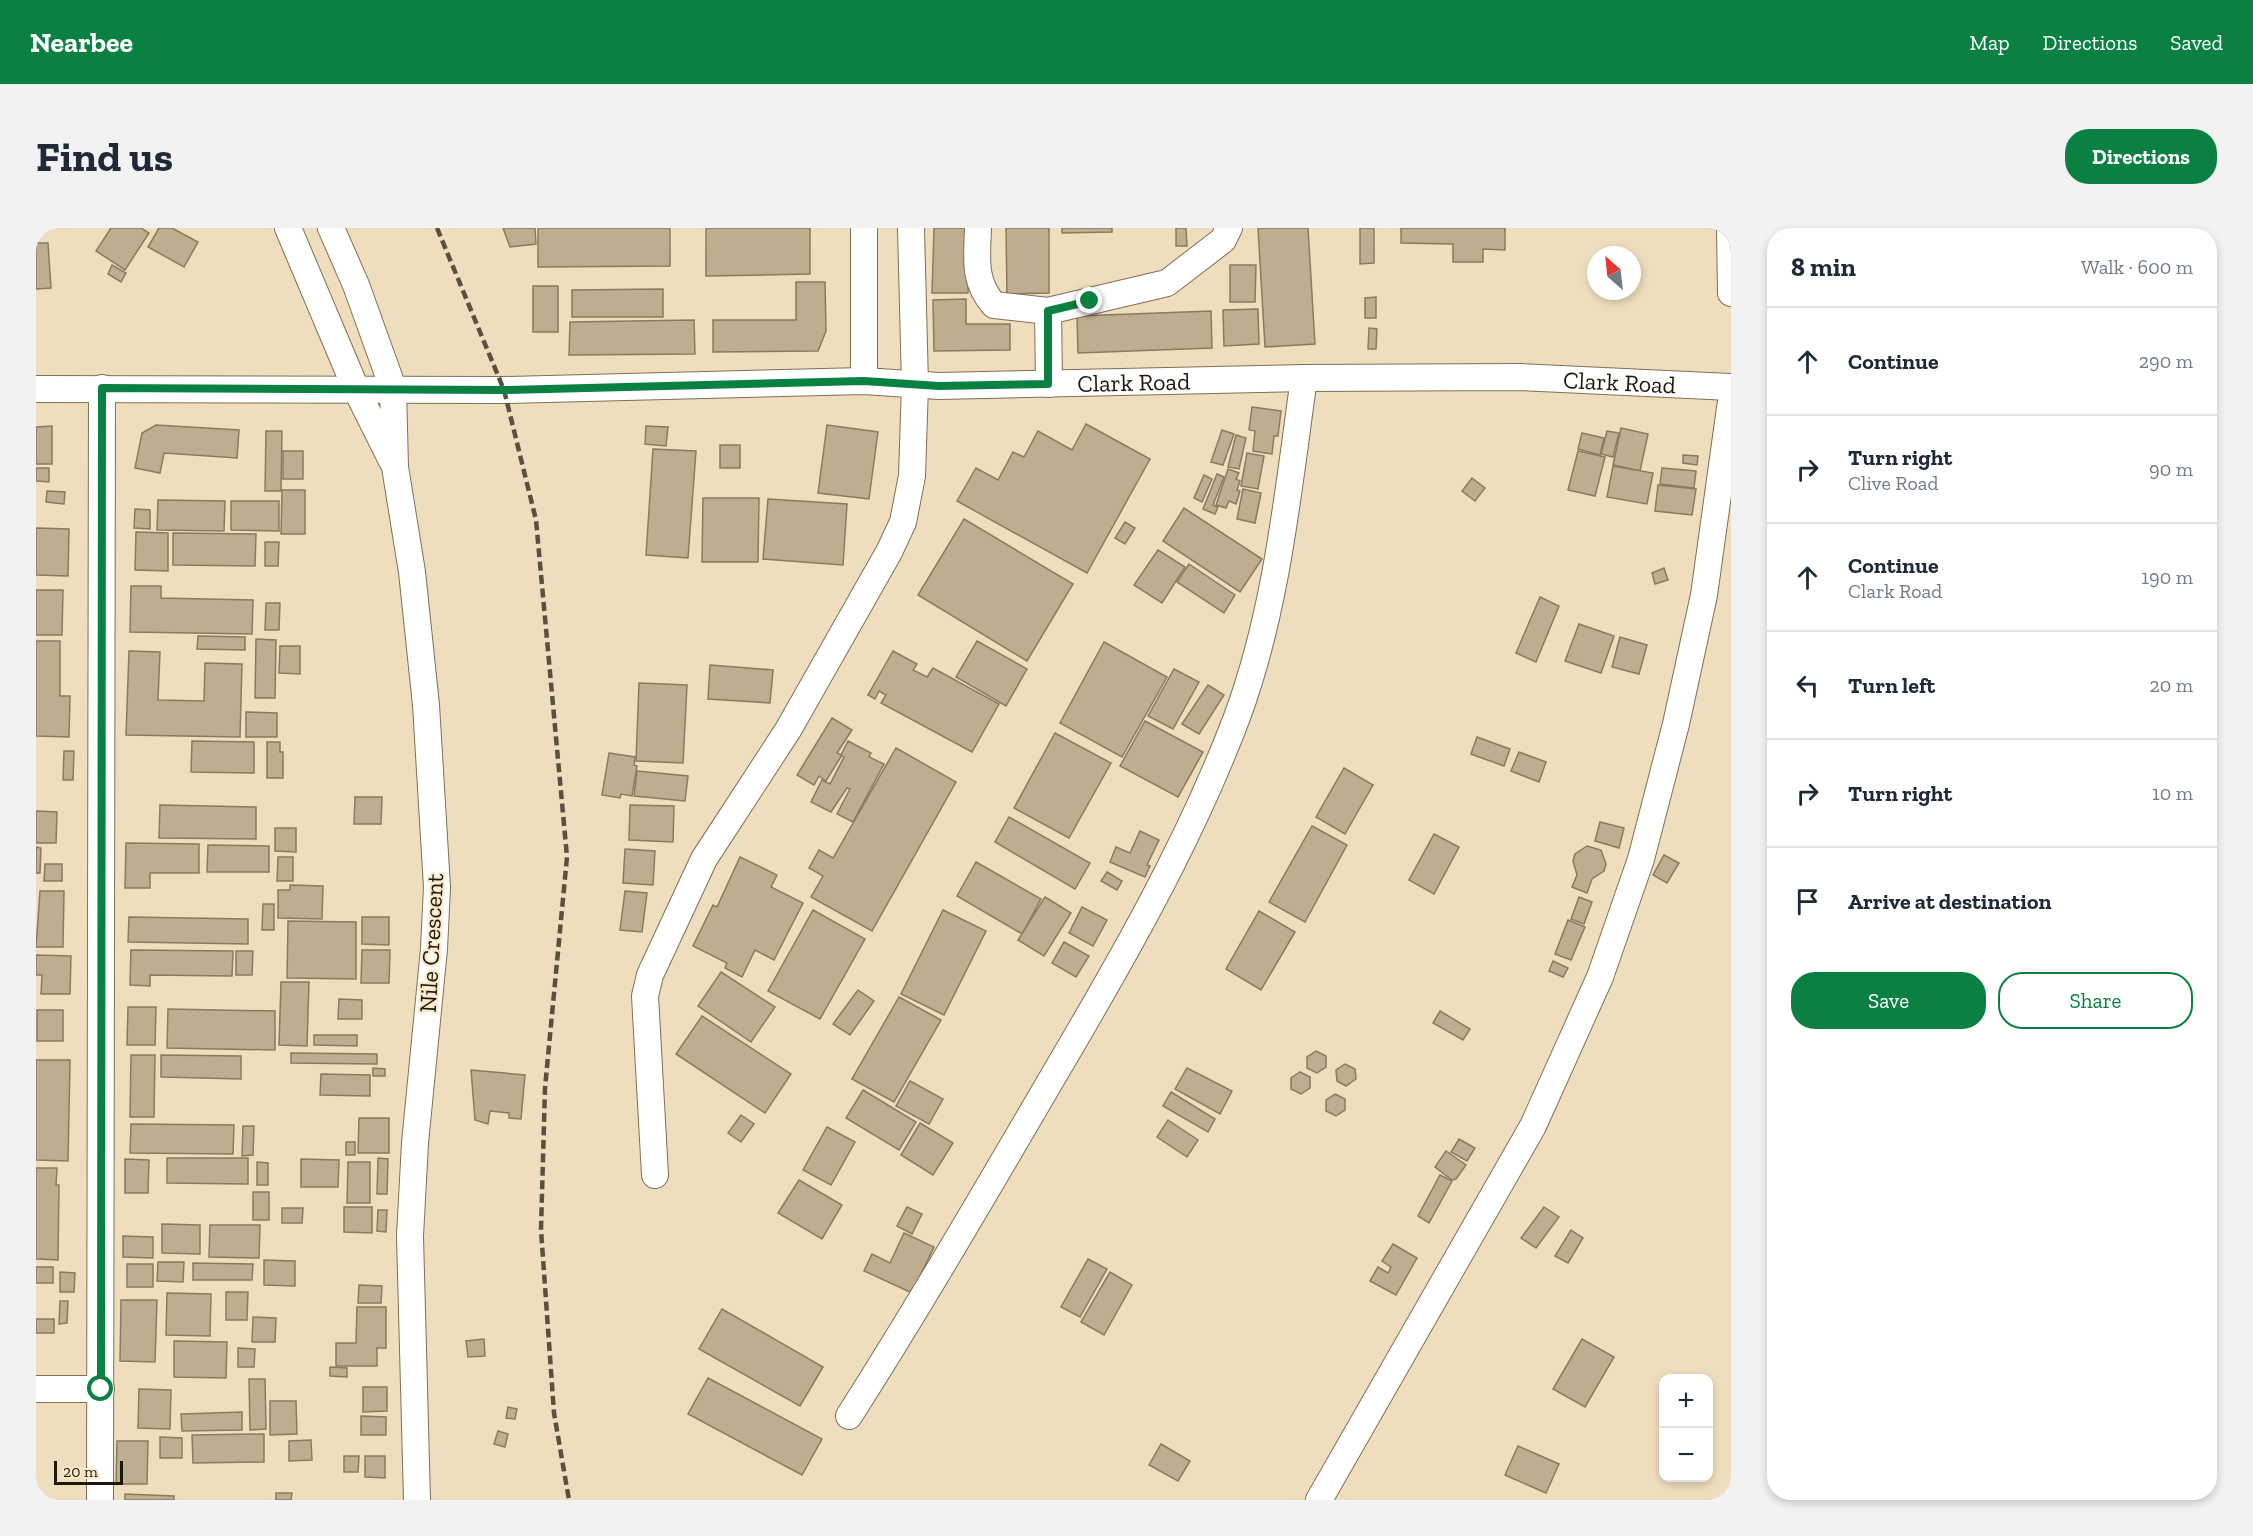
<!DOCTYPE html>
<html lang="en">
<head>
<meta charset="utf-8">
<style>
  :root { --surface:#fff; --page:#f2f2f3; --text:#1f2937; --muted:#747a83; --line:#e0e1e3; --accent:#0b8043 }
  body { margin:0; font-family:"Zilla Slab",serif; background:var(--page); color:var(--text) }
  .controls { position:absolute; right:18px; bottom:18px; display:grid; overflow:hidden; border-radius:12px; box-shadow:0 3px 9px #0003 }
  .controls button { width:54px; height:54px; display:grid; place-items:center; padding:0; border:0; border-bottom:2px solid var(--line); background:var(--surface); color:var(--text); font:30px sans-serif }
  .compass { position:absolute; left:1551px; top:18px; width:54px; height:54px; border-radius:50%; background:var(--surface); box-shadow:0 3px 9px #0003; rotate:333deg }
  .scale { position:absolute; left:18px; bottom:15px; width:69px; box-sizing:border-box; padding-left:6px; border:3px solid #1d170c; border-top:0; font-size:16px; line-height:21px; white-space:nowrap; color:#1d170c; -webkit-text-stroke:4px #fcebcb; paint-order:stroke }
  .stop { position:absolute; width:18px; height:18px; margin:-14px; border:4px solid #0b8043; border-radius:50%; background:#fff }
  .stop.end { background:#0b8043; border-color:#fff; box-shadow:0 2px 6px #0008 }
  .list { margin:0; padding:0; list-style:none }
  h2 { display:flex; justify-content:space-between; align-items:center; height:78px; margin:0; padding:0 24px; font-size:26px }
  h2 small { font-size:20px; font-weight:400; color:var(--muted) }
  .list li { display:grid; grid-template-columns:39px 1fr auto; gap:18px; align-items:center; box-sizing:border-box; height:108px; padding:0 24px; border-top:2px solid var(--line) }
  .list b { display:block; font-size:22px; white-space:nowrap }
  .list p { margin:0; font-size:20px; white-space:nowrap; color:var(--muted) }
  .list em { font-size:20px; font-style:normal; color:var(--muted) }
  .actions { display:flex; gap:12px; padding:18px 24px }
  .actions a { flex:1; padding:14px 0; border:2px solid var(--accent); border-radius:24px; text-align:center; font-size:21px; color:var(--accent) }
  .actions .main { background:var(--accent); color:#fff }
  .icon { flex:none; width:33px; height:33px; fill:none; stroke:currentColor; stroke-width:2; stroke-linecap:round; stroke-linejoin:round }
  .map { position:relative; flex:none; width:1695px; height:1272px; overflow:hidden; border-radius:24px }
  header { display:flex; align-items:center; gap:36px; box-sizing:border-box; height:84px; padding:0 30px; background:var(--accent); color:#fff }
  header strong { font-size:28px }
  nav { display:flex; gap:33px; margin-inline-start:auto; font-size:21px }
  .intro { display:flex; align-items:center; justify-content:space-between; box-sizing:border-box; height:144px; padding:0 36px }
  h1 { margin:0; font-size:42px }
  .button { padding:15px 27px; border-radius:24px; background:var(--accent); color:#fff; font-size:21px; font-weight:700 }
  main { display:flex; gap:36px; padding:0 36px }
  aside { flex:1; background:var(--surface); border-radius:24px; box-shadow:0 3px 9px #0003 }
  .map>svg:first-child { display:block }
</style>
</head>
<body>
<header>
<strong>Nearbee</strong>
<nav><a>Map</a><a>Directions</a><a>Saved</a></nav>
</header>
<div class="intro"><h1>Find us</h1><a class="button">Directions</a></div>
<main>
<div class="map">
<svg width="1695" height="1272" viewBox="0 0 1695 1272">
  <rect width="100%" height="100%" fill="#efdebe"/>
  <!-- building -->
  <g fill="#beae90" stroke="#8a7b5e" stroke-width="1.5">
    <path d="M75 0H105L113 5 89 42 60 23Z"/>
    <path d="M123 0H136L162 14 148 39 112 19Z"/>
    <path d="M467 0H499L500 16 474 19Z"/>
    <path d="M502 0H634V38L502 39Z"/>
    <path d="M670 0H774V46L670 48Z"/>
    <path d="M898 0H934L932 65H896Z"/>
    <path d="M970 0H1013V65L971 66Z"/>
    <path d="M1026 0H1076V4L1026 5Z"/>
    <path d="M1140 0H1150L1151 18H1140Z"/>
    <path d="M1222 0H1272L1279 116 1229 119Z"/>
    <path d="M1324 0H1338V35L1324 36Z"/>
    <path d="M1365 0H1469V22L1447 21V34H1417V16L1365 15Z"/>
    <path d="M0 15H12L15 60 0 61Z"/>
    <path d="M76 37 90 45 85 54 72 46Z"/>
    <path d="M1194 37H1220L1219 74H1194Z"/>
    <path d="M760 54H789L790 103 782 123 677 124V92H760Z"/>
    <rect x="497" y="58" width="25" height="46"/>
    <path d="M627 61V89H536V62Z"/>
    <path d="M1340 69V90H1329V70Z"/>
    <path d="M930 71V96H974V122L898 123 897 72Z"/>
    <path d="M1222 81 1223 116 1188 118 1187 82Z"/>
    <path d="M1175 83 1176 120 1042 125 1041 88Z"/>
    <path d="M658 92 659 126 533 127 534 94Z"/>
    <path d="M1333 100 1341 101 1340 121H1332Z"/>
    <path d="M1216 179 1245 183 1242 208H1238L1236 226 1217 223 1219 203 1213 202Z"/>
    <path d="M1050 196 1114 231 1051 345 921 273 940 240 962 252 977 224 988 229 1002 203 1036 222Z"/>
    <path d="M120 197 203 202 201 230 128 225 124 245 99 240 106 205Z"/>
    <path d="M791 197 842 204 833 271 782 265Z"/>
    <path d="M16 198V236H0V199Z"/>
    <path d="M610 198 632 199 630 218 609 216Z"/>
    <path d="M1585 200 1612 206 1604 243 1577 237Z"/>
    <path d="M1186 202 1198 206 1187 237 1175 234Z"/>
    <path d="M230 203H246L245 263H229Z"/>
    <path d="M1571 203 1583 205 1577 229 1565 226Z"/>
    <path d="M1546 205 1568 210 1564 227 1542 221Z"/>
    <path d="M1200 207 1210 210 1203 241 1192 239Z"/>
    <rect x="684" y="217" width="20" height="23"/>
    <path d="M617 221 660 223 652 330 610 327Z"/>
    <rect x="247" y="223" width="20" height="28"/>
    <path d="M1542 223 1569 229 1559 268 1532 262Z"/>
    <path d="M1211 225 1228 228 1222 261 1205 258Z"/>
    <path d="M1647 227 1662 228 1661 237 1647 235Z"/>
    <path d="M1577 238 1617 245 1611 276 1571 269Z"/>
    <path d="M0 240H13V254L0 253Z"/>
    <path d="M1626 240 1660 243 1658 260 1624 256Z"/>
    <path d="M1192 241 1203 245 1200 251 1204 253 1201 262 1204 263 1200 276 1193 273 1190 280 1180 277Z"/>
    <path d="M1181 246 1188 249 1177 277 1182 279 1179 286 1167 281Z"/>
    <path d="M1168 247 1176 251 1166 274 1158 270Z"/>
    <path d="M1436 250 1449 260 1439 273 1426 263Z"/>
    <path d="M1622 257 1660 261 1656 287 1619 283Z"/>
    <path d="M1207 261 1225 265 1219 295 1201 291Z"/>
    <path d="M246 262H269V306H245Z"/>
    <path d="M11 263 29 264 28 276 10 274Z"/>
    <path d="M667 270H723L722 334H666Z"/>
    <path d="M732 271 811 276 807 337 727 331Z"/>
    <path d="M122 272 189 273 188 303 121 302Z"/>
    <path d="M195 273H243V303L195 302Z"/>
    <path d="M1148 280 1226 331 1204 364 1127 313Z"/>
    <path d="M99 281 114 282V301L98 300Z"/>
    <path d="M928 291 1037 356 991 433 882 367Z"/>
    <path d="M1089 294 1099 300 1089 316 1079 310Z"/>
    <path d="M0 300 33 301 32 348 0 347Z"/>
    <path d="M100 304 132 305V343L99 342Z"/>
    <path d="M137 305 220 306 219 338 137 337Z"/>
    <path d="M229 314H243L242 338H229Z"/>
    <path d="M1122 322 1149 339 1126 375 1098 357Z"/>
    <path d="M1153 336 1199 367 1188 385 1141 354Z"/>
    <path d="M1628 340 1632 352 1619 356 1616 345Z"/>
    <path d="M95 358H125V370L217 372 216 406 94 404Z"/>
    <path d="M0 362H27L26 407H0Z"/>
    <path d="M1504 369 1523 378 1500 434 1480 425Z"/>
    <path d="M230 375H244L243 402H229Z"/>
    <path d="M1543 396 1578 408 1565 445 1529 433Z"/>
    <path d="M162 408 209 409V422L161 421Z"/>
    <path d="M1584 409 1611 417 1603 446 1576 439Z"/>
    <path d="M220 411 240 412 239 470H219Z"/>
    <path d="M0 413H24V468H34L33 509 0 508Z"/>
    <path d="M941 413 991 441 970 478 920 449Z"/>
    <path d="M1068 414 1131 449 1086 529 1024 495Z"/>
    <path d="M244 418H264V446L243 445Z"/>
    <path d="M93 423 124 424 122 472 168 473 169 435 206 436 204 509 90 507Z"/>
    <path d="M857 423 881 436 877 442 891 449 897 440 963 476 936 524 845 475 850 467 843 463 839 471 832 467Z"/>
    <path d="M674 437 737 442 734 475 672 471Z"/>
    <path d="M1138 441 1163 454 1137 501 1112 488Z"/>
    <path d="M603 455 651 457 647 535 600 533Z"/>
    <path d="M1172 457 1188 467 1163 506 1146 496Z"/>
    <path d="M210 484 241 485V509H210Z"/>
    <path d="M796 490 816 502 801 525 806 527 790 553 783 548 778 557 761 547Z"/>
    <path d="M1109 493 1167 524 1142 569 1084 538Z"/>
    <path d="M1019 505 1075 535 1033 610 978 580Z"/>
    <path d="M1441 509 1474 521 1468 538 1435 526Z"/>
    <path d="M156 513 218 514V545L155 544Z"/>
    <path d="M812 513 835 525 833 529 848 536 817 594 801 586 814 561 811 560 795 584 775 574 786 552 794 556 808 529 805 527Z"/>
    <path d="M231 514H244V524H247V550H231Z"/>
    <path d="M860 520 920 554 836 703 775 669 787 648 773 640 783 622 797 630Z"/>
    <path d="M28 523H38L37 552H27Z"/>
    <path d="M1483 524 1510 534 1503 554 1475 543Z"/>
    <path d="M573 525 599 529 598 537 601 538 596 568 585 566 584 570 566 567Z"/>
    <path d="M1308 540 1337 557 1309 606 1280 589Z"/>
    <path d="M601 543 652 548 649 573 598 568Z"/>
    <path d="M319 569H346L345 596H318Z"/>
    <path d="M124 577 220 579V611L123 610Z"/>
    <path d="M594 577 638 578 637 614 593 612Z"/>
    <path d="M0 583 21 584 20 615H0Z"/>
    <path d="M973 589 1054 635 1039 661 959 614Z"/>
    <path d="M1564 594 1588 600 1583 620 1559 613Z"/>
    <path d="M1276 598 1311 617 1269 694 1233 674Z"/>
    <path d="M239 600H260V624L239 623Z"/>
    <path d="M1104 603 1123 612 1111 637 1114 638 1109 649 1074 634 1080 619 1094 625Z"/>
    <path d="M1398 606 1423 619 1398 666 1373 652Z"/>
    <path d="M90 615 163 616V645H114V660H89Z"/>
    <path d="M172 617 233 618V644H171Z"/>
    <path d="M1551 618 1565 622 1570 636 1568 643 1556 651 1551 665 1536 659 1541 647 1537 633 1539 626Z"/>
    <path d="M0 619 5 620 4 645H0Z"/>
    <path d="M589 621 619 623 617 657 587 655Z"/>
    <path d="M1628 627 1643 635 1631 655 1617 647Z"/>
    <path d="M242 629H257V653H241Z"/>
    <path d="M704 629 741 647 735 659 767 675 738 732 719 722 706 749 689 740 691 735 657 718 677 677 681 679Z"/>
    <path d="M940 634 1005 671 986 706 921 668Z"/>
    <path d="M9 636H26V653H8Z"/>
    <path d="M1071 644 1086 653 1081 662 1065 653Z"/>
    <path d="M254 657 287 658 286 691 242 690V662H254Z"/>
    <path d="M4 663H28L27 719H0Z"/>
    <path d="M589 663 611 665 606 704 584 702Z"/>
    <path d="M1009 669 1035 685 1008 728 982 712Z"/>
    <path d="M1543 669 1556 674 1548 696 1535 691Z"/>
    <path d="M227 676H238V702H226Z"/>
    <path d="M1046 679 1071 692 1057 718 1033 705Z"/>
    <path d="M777 682 829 711 784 791 732 763Z"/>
    <path d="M907 682 950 703 908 787 865 766Z"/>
    <path d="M1223 683 1259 704 1225 762 1190 741Z"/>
    <path d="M93 689 212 691V716L92 714Z"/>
    <path d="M326 689H353V717L326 716Z"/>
    <path d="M1532 692 1549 699 1535 732 1519 726Z"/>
    <path d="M252 693 320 694V751L251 750Z"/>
    <path d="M1028 714 1053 728 1040 749 1016 735Z"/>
    <path d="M95 722 197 723 196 748 114 747V758L94 757Z"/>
    <path d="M326 722H354L353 755H325Z"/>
    <path d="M200 723H217L216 747H200Z"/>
    <path d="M0 727 35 728 34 766H5L6 747H0Z"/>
    <path d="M1517 733 1532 740 1527 749 1513 743Z"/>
    <path d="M685 744 739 779 715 814 662 778Z"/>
    <path d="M245 754H273L271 818 243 817Z"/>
    <path d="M822 762 838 773 814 807 797 796Z"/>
    <path d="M863 769 905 792 858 874 816 851Z"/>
    <path d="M303 771 326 772V791H302Z"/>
    <path d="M92 779H120L119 817H91Z"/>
    <path d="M132 781 239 783V822L131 820Z"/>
    <rect x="1" y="782" width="26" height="31"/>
    <path d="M1404 783 1434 801 1427 812 1397 795Z"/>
    <path d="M666 788 755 846 729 885 640 826Z"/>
    <path d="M278 807H321V818L278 817Z"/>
    <path d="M1280 823 1290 828V839L1281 845 1271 840V829Z"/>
    <path d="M255 825 341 826V836L255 835Z"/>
    <path d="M95 827H119L118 889H94Z"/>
    <path d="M125 827 205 828V851L125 849Z"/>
    <path d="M0 832H34L32 933 0 932Z"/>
    <path d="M1309 836 1319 841 1320 851 1310 858 1301 853 1300 842Z"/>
    <path d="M337 840 349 841V848H337Z"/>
    <path d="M1151 840 1196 863 1184 886 1139 861Z"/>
    <path d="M435 842 489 847 485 891 473 890V885L454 883 452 896 439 892Z"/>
    <path d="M1264 844 1274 849V860L1265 866 1255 861V850Z"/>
    <path d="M285 846 334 847V868L284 867Z"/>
    <path d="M874 853 907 871 893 896 860 878Z"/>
    <path d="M827 862 880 894 863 922 810 890Z"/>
    <path d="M1135 864 1179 891 1172 904 1127 878Z"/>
    <path d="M1299 866 1309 871V882L1300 888 1290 883V872Z"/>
    <path d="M705 887 718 896 705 914 692 905Z"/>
    <path d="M323 890H353V925H322Z"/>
    <path d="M1132 892 1162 912 1151 929 1121 909Z"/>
    <path d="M884 895 917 915 897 947 865 927Z"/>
    <path d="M95 896 198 897 197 926 94 925Z"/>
    <path d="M207 898H218L217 927 206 928Z"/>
    <path d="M791 899 819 914 795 957 767 942Z"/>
    <path d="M1423 911 1439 920 1431 933 1415 924Z"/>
    <rect x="310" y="914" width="9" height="13"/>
    <path d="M1410 923 1430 937 1420 951 1416 952 1399 939Z"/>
    <path d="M131 930H212V956L131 955Z"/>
    <path d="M342 930 352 931 351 966H341Z"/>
    <path d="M89 931 113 932 112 965H89Z"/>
    <path d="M265 931 303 932 302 959H265Z"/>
    <path d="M221 934 232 935V957H221Z"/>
    <path d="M312 934H334V975H311Z"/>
    <path d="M0 940H21L20 957H23L22 1032 0 1031Z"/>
    <path d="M1404 947 1416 953 1393 995 1382 988Z"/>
    <path d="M763 952 806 977 786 1011 742 985Z"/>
    <rect x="217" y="964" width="16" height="28"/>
    <path d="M308 979H336V1005L308 1004Z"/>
    <path d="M871 979 886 986 876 1006 861 998Z"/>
    <path d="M1508 979 1523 989 1500 1020 1485 1010Z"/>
    <path d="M246 980H267L266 995H246Z"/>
    <path d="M342 982H351L350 1004 341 1003Z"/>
    <path d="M126 996 164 997V1026L126 1025Z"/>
    <path d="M174 997H224L223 1030 173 1029Z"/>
    <path d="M1535 1002 1547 1010 1532 1035 1519 1028Z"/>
    <path d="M868 1005 898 1019 876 1065 828 1043 836 1026 854 1035Z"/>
    <path d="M87 1008 117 1009V1030L87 1029Z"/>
    <path d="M1357 1016 1381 1030 1360 1067 1334 1053 1342 1039 1352 1045 1355 1039 1346 1033Z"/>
    <path d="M1052 1031 1071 1041 1044 1089 1025 1079Z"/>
    <path d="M228 1032 259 1033V1058L228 1057Z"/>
    <path d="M122 1034H148L147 1054 121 1053Z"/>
    <path d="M157 1035 217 1036 216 1052H157Z"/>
    <rect x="91" y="1036" width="26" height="23"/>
    <rect x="0" y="1039" width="17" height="16"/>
    <path d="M24 1044 39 1045 38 1064H24Z"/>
    <path d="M1074 1044 1096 1057 1068 1107 1045 1094Z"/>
    <path d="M323 1057 346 1058 345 1075H322Z"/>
    <path d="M190 1064H212L211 1092H190Z"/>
    <path d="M131 1065 175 1066 174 1108 130 1107Z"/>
    <path d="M85 1072H121L119 1134 84 1133Z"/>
    <path d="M24 1073H32L31 1095 23 1096Z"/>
    <path d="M321 1079H350V1120H341V1138H300V1115H320Z"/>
    <path d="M686 1081 787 1139 764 1178 663 1121Z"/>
    <path d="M217 1089 240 1090 239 1114H216Z"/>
    <rect x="0" y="1091" width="18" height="14"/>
    <path d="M448 1111 449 1128 432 1129 430 1113Z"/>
    <path d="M1546 1111 1578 1129 1549 1179 1517 1161Z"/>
    <path d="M138 1113 191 1114 190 1150 138 1149Z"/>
    <path d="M202 1120 219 1121 218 1139H202Z"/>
    <path d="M294 1139 311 1140V1149L294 1148Z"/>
    <path d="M672 1150 786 1211 766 1247 652 1186Z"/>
    <path d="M213 1151H229L230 1201 214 1202Z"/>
    <path d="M327 1159H351V1183L327 1184Z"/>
    <path d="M103 1161 135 1162 134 1201 102 1200Z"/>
    <path d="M234 1173H260L261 1206 234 1207Z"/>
    <path d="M472 1179 481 1181 479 1191 470 1190Z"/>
    <path d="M206 1184V1202L146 1203 145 1186Z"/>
    <path d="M325 1188 350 1189V1207H325Z"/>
    <path d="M462 1203 472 1206 469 1219 458 1216Z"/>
    <path d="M228 1206V1234L157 1235 156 1207Z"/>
    <path d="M124 1209 146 1210V1230H124Z"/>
    <path d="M275 1212 276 1232 253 1233V1213Z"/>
    <path d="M81 1213H112L111 1256H80Z"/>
    <path d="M1125 1216 1154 1233 1142 1253 1113 1237Z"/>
    <path d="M1482 1218 1523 1236 1510 1265 1469 1247Z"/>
    <path d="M308 1228H323L322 1244H308Z"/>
    <path d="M329 1228H349V1250L329 1249Z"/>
    <path d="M240 1265H256L255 1272H240Z"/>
    <path d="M89 1266 138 1268V1272H89Z"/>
  </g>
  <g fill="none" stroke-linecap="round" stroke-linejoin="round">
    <!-- minor casing -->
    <g stroke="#7f7054" stroke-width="28">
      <g id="minor">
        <path d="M252 0 320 161 356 233"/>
        <path d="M295 0 320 57 357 160 359 239 376 344 390 477 401 659 398 721 379 915 374 1008 381 1272"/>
        <path d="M828 0V153"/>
        <path d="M942 0C941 31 937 53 958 77L1012 83 1131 55 1187 12 1193 0"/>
        <path d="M1694 0 1695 65"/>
        <path d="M1012 83 1013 156"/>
        <path id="s1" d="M0 161 468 162 828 153 903 158 1268 150 1484 149 1695 159"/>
        <path d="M619 947 609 768 614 747 668 631 752 502 853 324 867 294 876 248 879 157 875 0"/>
        <path d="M0 1161H65"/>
        <path d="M813 1188C883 1078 949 965 1015 852 1084 735 1153 616 1201 489 1241 381 1252 263 1268 150"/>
        <path d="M64 1272 66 160"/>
        <path d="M1283 1272 1497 898 1564 749 1605 631 1640 496 1668 367 1695 173"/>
      </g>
    </g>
    <!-- minor -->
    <use href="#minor" stroke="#fff" stroke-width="26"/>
    <!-- rail -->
    <path stroke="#59503f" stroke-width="4.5" stroke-dasharray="9 4.5" stroke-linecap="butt" d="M401 0 468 162 500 292 531 629 509 860 505 1002 518 1185 533 1272"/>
  </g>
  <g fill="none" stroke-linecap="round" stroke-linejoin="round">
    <!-- route -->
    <path stroke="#0b8043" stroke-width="8" d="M65 1161 66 160 468 162 828 153 903 158 1012 156V83L1054 73"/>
  </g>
  <g text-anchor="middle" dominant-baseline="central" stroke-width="4.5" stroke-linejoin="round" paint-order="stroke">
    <!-- street labels -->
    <g font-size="24" fill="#1d170c" stroke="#fcebcb">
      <text stroke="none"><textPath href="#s1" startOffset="1098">Clark Road</textPath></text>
      <text stroke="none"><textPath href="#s1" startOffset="1584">Clark Road</textPath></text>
      <text transform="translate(395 715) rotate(-87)">Nile Crescent</text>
    </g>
  </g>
</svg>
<div class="controls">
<button>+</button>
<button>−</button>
</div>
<svg class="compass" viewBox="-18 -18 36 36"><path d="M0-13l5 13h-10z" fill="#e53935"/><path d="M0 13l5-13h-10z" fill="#747a83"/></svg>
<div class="scale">20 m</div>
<div class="stop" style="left:65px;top:1161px"></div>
<div class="stop end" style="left:1054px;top:73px"></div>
</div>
<aside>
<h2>8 min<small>Walk · 600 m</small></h2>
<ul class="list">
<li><svg class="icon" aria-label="ahead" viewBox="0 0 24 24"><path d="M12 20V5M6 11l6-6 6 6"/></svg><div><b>Continue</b></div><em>290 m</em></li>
<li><svg class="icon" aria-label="right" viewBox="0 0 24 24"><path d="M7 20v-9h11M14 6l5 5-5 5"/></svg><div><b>Turn right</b><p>Clive Road</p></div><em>90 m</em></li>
<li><svg class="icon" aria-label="ahead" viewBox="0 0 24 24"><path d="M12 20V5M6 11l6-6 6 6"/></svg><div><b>Continue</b><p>Clark Road</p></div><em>190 m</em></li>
<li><svg class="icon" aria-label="left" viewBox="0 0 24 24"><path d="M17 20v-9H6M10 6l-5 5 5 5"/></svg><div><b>Turn left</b></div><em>20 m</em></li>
<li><svg class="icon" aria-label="right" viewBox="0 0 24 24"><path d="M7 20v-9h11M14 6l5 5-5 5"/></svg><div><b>Turn right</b></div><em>10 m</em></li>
<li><svg class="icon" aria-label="arrive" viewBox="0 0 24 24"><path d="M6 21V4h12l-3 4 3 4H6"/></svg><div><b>Arrive at destination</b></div></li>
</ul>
<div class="actions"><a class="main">Save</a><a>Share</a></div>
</aside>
</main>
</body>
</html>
